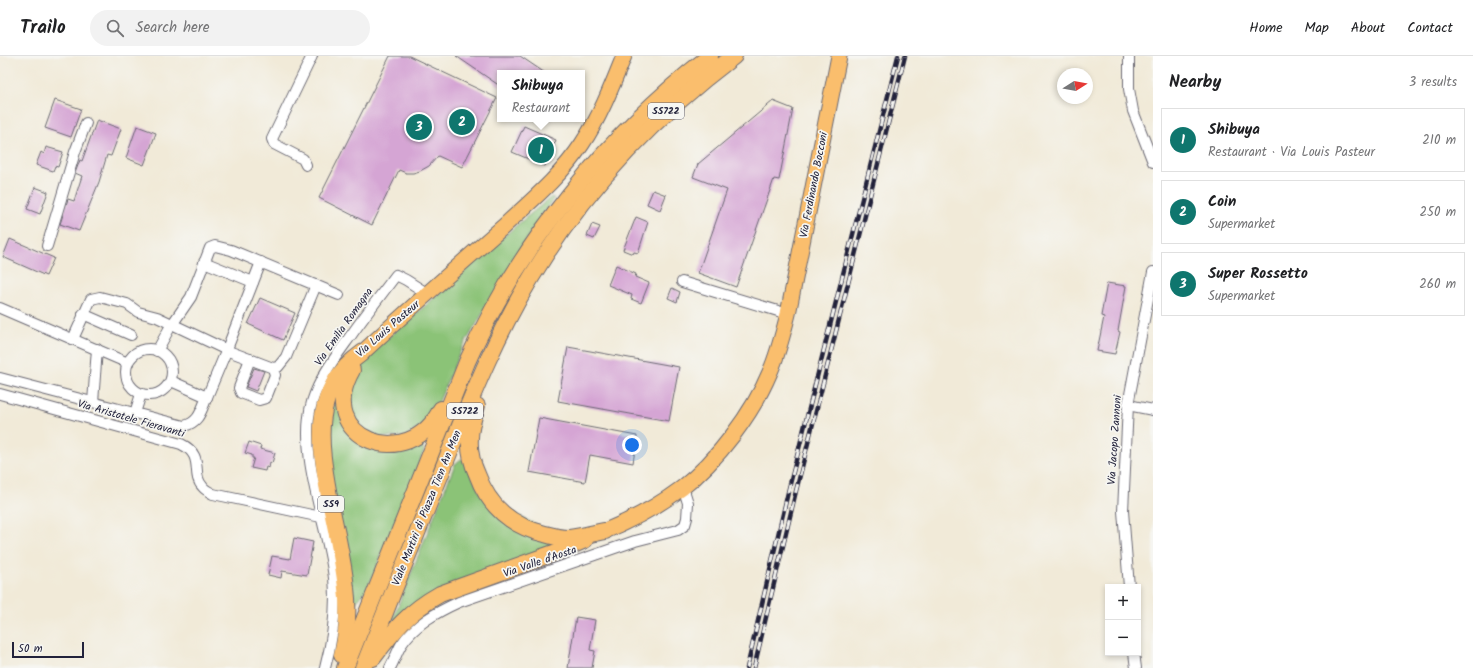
<!DOCTYPE html>
<html lang="en">
<head>
<meta charset="utf-8">
<style>
  :root { --surface:#fff; --page:#f2f2f2; --text:#202124; --muted:#757577; --line:#e0e0e0; --accent:#0f766e }
  body { margin:0; font-family:Kalam,sans-serif; background:var(--page); color:var(--text) }
  .controls { position:absolute; right:12px; bottom:12px; display:grid; overflow:hidden; border-radius:0px; box-shadow:0 2px 6px #0003 }
  .controls button { width:36px; height:36px; display:grid; place-items:center; padding:0; border:0; border-bottom:1px solid var(--line); background:var(--surface); color:var(--text); font:20px sans-serif }
  .compass { position:absolute; left:1057px; top:12px; width:36px; height:36px; border-radius:50%; background:var(--surface); box-shadow:0 2px 6px #0003; rotate:79deg }
  .scale { position:absolute; left:12px; bottom:10px; width:72px; box-sizing:border-box; padding-left:4px; border:2px solid #22223b; border-top:0; font-size:11px; line-height:14px; white-space:nowrap; color:#22223b; -webkit-text-stroke:3px #f6f6f2; paint-order:stroke }
  .you { position:absolute; left:632px; top:389px; width:14px; height:14px; margin:-10px; border:3px solid #fff; border-radius:50%; background:#1a73e8; box-shadow:0 0 0 6px #1a73e833 }
  .badge { display:grid; place-items:center; width:26px; height:26px; border-radius:50%; background:var(--accent); color:#fff; font-size:13px; font-weight:700 }
  .pin { position:absolute; translate:-50% -50%; border:2px solid #fff; box-shadow:0 1px 4px #0006 }
  .popup { position:absolute; left:497px; top:14px; width:88px; height:52px; box-sizing:border-box; display:grid; place-content:center; border-radius:0px; background:var(--surface); filter:drop-shadow(0 1px 3px #0005); font-size:13px; white-space:nowrap; color:var(--muted) }
  .popup b { font-size:15px; color:var(--text) }
  .popup::after { content:''; position:absolute; left:50%; top:100%; margin-left:-8px; border:8px solid transparent; border-top-color:var(--surface) }
  .list { margin:0; padding:0; list-style:none }
  h2 { display:flex; justify-content:space-between; align-items:center; height:52px; margin:0; padding:0 16px; font-size:17px }
  h2 small { font-size:13px; font-weight:400; color:var(--muted) }
  .list li { display:grid; grid-template-columns:26px 1fr auto; gap:12px; align-items:center; box-sizing:border-box; height:64px; margin:0 8px 8px; padding:0 8px; border:1px solid var(--line); border-radius:0px }
  .list b { display:block; font-size:15px; white-space:nowrap }
  .list p { margin:0; font-size:13px; white-space:nowrap; color:var(--muted) }
  .list em { font-size:13px; font-style:normal; color:var(--muted) }
  .icon { flex:none; width:22px; height:22px; fill:none; stroke:currentColor; stroke-width:2; stroke-linecap:round; stroke-linejoin:round }
  .map { position:relative; flex:none; width:1153px; height:612px; overflow:hidden }
  header { display:flex; align-items:center; gap:24px; box-sizing:border-box; height:56px; padding:0 20px; background:var(--surface); border-bottom:1px solid var(--line) }
  header strong { font-size:19px }
  nav { display:flex; gap:22px; margin-inline-start:auto; font-size:14px }
  .search { width:280px; height:36px; background:var(--page); display:flex; align-items:center; gap:10px; box-sizing:border-box; padding:0 14px; border-radius:22px; color:var(--muted); font-size:15px }
  main { display:flex }
  aside { flex:1; background:var(--surface) }
  .map>svg:first-child { display:block }
</style>
</head>
<body>
<header>
<strong>Trailo</strong>
<div class="search"><svg class="icon" aria-label="search" viewBox="0 0 24 24"><circle cx="10" cy="10" r="6"/><path d="M15 15l6 6"/></svg>Search here</div>
<nav><a>Home</a><a>Map</a><a>About</a><a>Contact</a></nav>
</header>
<main>
<div class="map">
<svg width="1153" height="612" viewBox="0 0 1153 612">
  <rect width="100%" height="100%" fill="#f6f6f2"/>
  <filter id="ink" filterUnits="userSpaceOnUse"><feTurbulence type="fractalNoise" baseFrequency=".025" numOctaves="2"/><feDisplacementMap in="SourceGraphic" scale="8" xChannelSelector="R" yChannelSelector="G"/><feConvolveMatrix kernelMatrix="1 2 1 2 8 2 1 2 1" color-interpolation-filters="sRGB"/></filter>
  <filter id="wash" filterUnits="userSpaceOnUse"><feTurbulence type="fractalNoise" baseFrequency=".012" numOctaves="4" result="noise"/><feDisplacementMap in="SourceGraphic" scale="16" xChannelSelector="R" yChannelSelector="G"/><feGaussianBlur stdDeviation="0.9" result="paint"/><feColorMatrix in="noise" values="0 0 0 0 0 0 0 0 0 0 0 0 0 0 0 0 0 1.4 0 .05"/><feComposite in="paint" operator="in"/></filter>
  <g filter="url(#wash)">
    <rect width="100%" height="100%" fill="#f1ead8"/>
    <!-- green -->
    <g fill="#8bc377" stroke="#567259">
      <path d="M551 141 554 142 536 168 461 294 431 364 405 381H372L351 358C351 346 349 330 354 319 366 297 404 268 424 251 466 214 507 176 551 141Z"/>
      <path d="M339 334 341 360 402 393 422 389 424 395 371 525C366 534 361 543 353 548L329 411 327 365Z"/>
      <path d="M461 403 465 404 481 439 568 486 395 564 393 562 455 408Z"/>
    </g>
    <g id="blocks">
      <!-- building -->
      <g fill="#d5a5d4">
        <path d="M390 0H409L497 42 462 111 438 100 429 110 420 115 413 117H406L399 114 372 169 319 142Z"/>
        <path d="M456 0H520L545 17H500V30Z"/>
        <path d="M55 44 81 53 71 81 45 72Z"/>
        <path d="M773 45 793 53 779 124 774 123 736 231 698 217 727 134 693 121 698 108Z"/>
        <path d="M97 64 121 73 111 100 107 99 99 126 79 175 60 168 68 143 74 145 82 120 75 117 80 104 82 105Z"/>
        <path d="M137 70 156 77 144 109 126 102Z"/>
        <path d="M524 70 556 84 545 110 512 96Z"/>
        <path d="M46 91 63 96 58 111 55 110 53 115 36 109 41 96 44 98Z"/>
        <path d="M35 131 48 136 40 158 27 153Z"/>
        <path d="M653 134 666 139 660 154 647 148Z"/>
        <path d="M636 161 648 166 638 197 634 196 633 198 623 194Z"/>
        <path d="M592 168 600 171 594 183 587 180Z"/>
        <path d="M10 183 54 202 46 220 3 201Z"/>
        <path d="M616 209 636 218 635 221 649 227 641 247 631 243 632 239 608 229Z"/>
        <path d="M1107 227 1126 230 1118 275 1120 276 1115 298 1097 295 1104 261 1101 260Z"/>
        <path d="M672 232 680 236 677 246 668 242Z"/>
        <path d="M260 242 295 257 283 284 248 268Z"/>
        <path d="M568 291 679 311 669 365 558 345Z"/>
        <path d="M254 312 264 315 256 335 246 331Z"/>
        <path d="M539 362 637 380 633 407 590 399 585 426 529 416Z"/>
        <path d="M249 386 261 390 260 393 275 397 272 407 270 406 269 412 266 411 265 415 251 412 254 402H252V399L245 397Z"/>
        <path d="M294 482 313 486 307 519 282 515 281 522 268 519 272 500 290 503Z"/>
        <path d="M576 561 595 564 590 594 595 595 592 612H568Z"/>
      </g>
    </g>
  </g>
  <g filter="url(#ink)">
    <use href="#blocks" fill-opacity="0" stroke="#6a6872" stroke-width="1"/>
    <g fill="none" stroke-linecap="round" stroke-linejoin="round">
      <!-- minor casing -->
      <g stroke="#6a6872" stroke-width="12">
        <g id="minor">
          <path d="M1129 0V33L1133 55 1153 106"/>
          <path d="M306 109 303 103 274 88 272 83 312 0"/>
          <path d="M47 190 75 96 86 67"/>
          <path d="M204 206 253 226"/>
          <path d="M682 226 788 258"/>
          <path d="M0 252 128 307"/>
          <path d="M83 258 131 279"/>
          <path d="M73 283 91 243 100 241 127 248 138 256 157 261 231 296 273 312 278 311 286 301 316 229"/>
          <circle cx="149" cy="316" r="23"/>
          <path d="M157 295 169 273 191 241 210 192 215 190 231 194 339 239"/>
          <path d="M250 303 239 332 241 337 259 344 266 342 275 319 273 312"/>
          <path d="M0 322 184 370C200 366 201 354 207 341"/>
          <path d="M171 325 207 341 225 298 261 206"/>
          <path d="M0 338 181 388C206 400 190 418 203 431 205 434 210 436 213 438L321 461"/>
          <path d="M93 346 97 293"/>
          <path d="M1128 349 1153 354"/>
          <path d="M135 357 141 338"/>
          <path d="M1129 531 1123 455 1128 349 1153 216"/>
          <path d="M1134 597 1136 612"/>
          <path d="M325 612C333 582 337 553 334 522 328 469 297 398 312 346 320 320 337 299 352 278 366 258 381 239 396 219L406 224 428 238"/>
          <path d="M390 612C394 605 397 596 401 589 415 568 437 556 459 546L635 485 678 474 685 469 687 462 688 447 683 431"/>
        </g>
      </g>
      <!-- primary casing -->
      <g stroke="#6a6872" stroke-width="17">
        <g id="primary">
          <path d="M362 297C408 254 456 212 503 171 531 145 561 120 582 88 600 61 612 30 624 0"/>
          <path d="M605 475C632 464 658 450 682 432 717 405 753 357 770 316 778 298 783 278 788 258L839 0"/>
        </g>
      </g>
      <!-- trunk casing -->
      <g stroke="#6a6872" stroke-width="18">
        <g id="trunk">
          <path d="M352 314C313 383 409 419 441 353"/>
          <path d="M477 350C474 360 470 371 470 382 469 395 472 407 477 418 489 451 511 470 545 478 552 480 561 482 569 482 580 481 593 477 605 475"/>
          <path d="M342 599C347 577 349 555 346 532 343 502 335 471 329 440 319 386 311 333 362 297"/>
          <path d="M373 602C395 573 408 556 440 538L562 494 585 484"/>
          <path d="M345 612 467 306C519 189 608 78 710 0"/>
          <path d="M363 612C389 546 415 481 442 415 471 341 500 268 544 201 594 123 660 56 734 0"/>
        </g>
      </g>
      <!-- minor -->
      <use href="#minor" stroke="#fff" stroke-width="10"/>
      <!-- primary -->
      <use href="#primary" stroke="#fabe6d" stroke-width="15"/>
      <!-- trunk -->
      <use href="#trunk" stroke="#fabe6d" stroke-width="16"/>
      <!-- rail casing -->
      <g stroke="#22223b" stroke-width="4.5">
        <g id="rail">
          <path d="M747 612 789 432 898 0"/>
          <path d="M754 612 796 435 905 0"/>
        </g>
      </g>
      <!-- rail -->
      <use href="#rail" stroke="#f6f6f2" stroke-width="3" stroke-dasharray="9" stroke-linecap="butt"/>
    </g>
  </g>
  <g text-anchor="middle" dominant-baseline="central" stroke-width="3.5" stroke-linejoin="round" paint-order="stroke">
    <!-- shield labels -->
    <g fill="#f6f6f2" stroke="#626272" stroke-width="1">
      <rect x="648" y="47" width="36" height="16" rx="3"/>
      <rect x="447" y="347" width="36" height="16" rx="3"/>
      <rect x="318" y="440" width="26" height="16" rx="3"/>
    </g>
    <g font-size="10" font-weight="bold" fill="#22223b">
      <text x="666" y="55">SS722</text>
      <text x="465" y="355">SS722</text>
      <text x="331" y="448">SS9</text>
    </g>
    <!-- street labels -->
    <g font-size="11" fill="#22223b" stroke="#f6f6f2">
      <text transform="translate(814 129) rotate(-79)">Via Ferdinando Bocconi</text>
      <text transform="translate(344 271) rotate(-55)">Via Emilia Romagna</text>
      <text transform="translate(388 273) rotate(-41)">Via Louis Pasteur</text>
      <text transform="translate(131 363) rotate(16)">Via Aristotele Fieravanti</text>
      <text transform="translate(1115 384) rotate(-86)">Via Jacopo Zannoni</text>
      <text transform="translate(427 452) rotate(-68)">Viale Martiri di Piazza Tien An Men</text>
      <text transform="translate(540 506) rotate(-19)">Via Valle d'Aosta</text>
    </g>
  </g>
</svg>
<div class="controls">
<button>+</button>
<button>−</button>
</div>
<svg class="compass" viewBox="-18 -18 36 36"><path d="M0-13l5 13h-10z" fill="#e53935"/><path d="M0 13l5-13h-10z" fill="#757577"/></svg>
<div class="scale">50 m</div>
<div class="you"></div>
<div class="pin badge" style="left:541px;top:94px">1</div>
<div class="popup"><b>Shibuya</b>Restaurant</div>
<div class="pin badge" style="left:462px;top:66px">2</div>
<div class="pin badge" style="left:419px;top:71px">3</div>
</div>
<aside>
<h2>Nearby<small>3 results</small></h2>
<ul class="list">
<li><span class="badge">1</span><div><b>Shibuya</b><p>Restaurant · Via Louis Pasteur</p></div><em>210 m</em></li>
<li><span class="badge">2</span><div><b>Coin</b><p>Supermarket</p></div><em>250 m</em></li>
<li><span class="badge">3</span><div><b>Super Rossetto</b><p>Supermarket</p></div><em>260 m</em></li>
</ul>
</aside>
</main>
</body>
</html>
